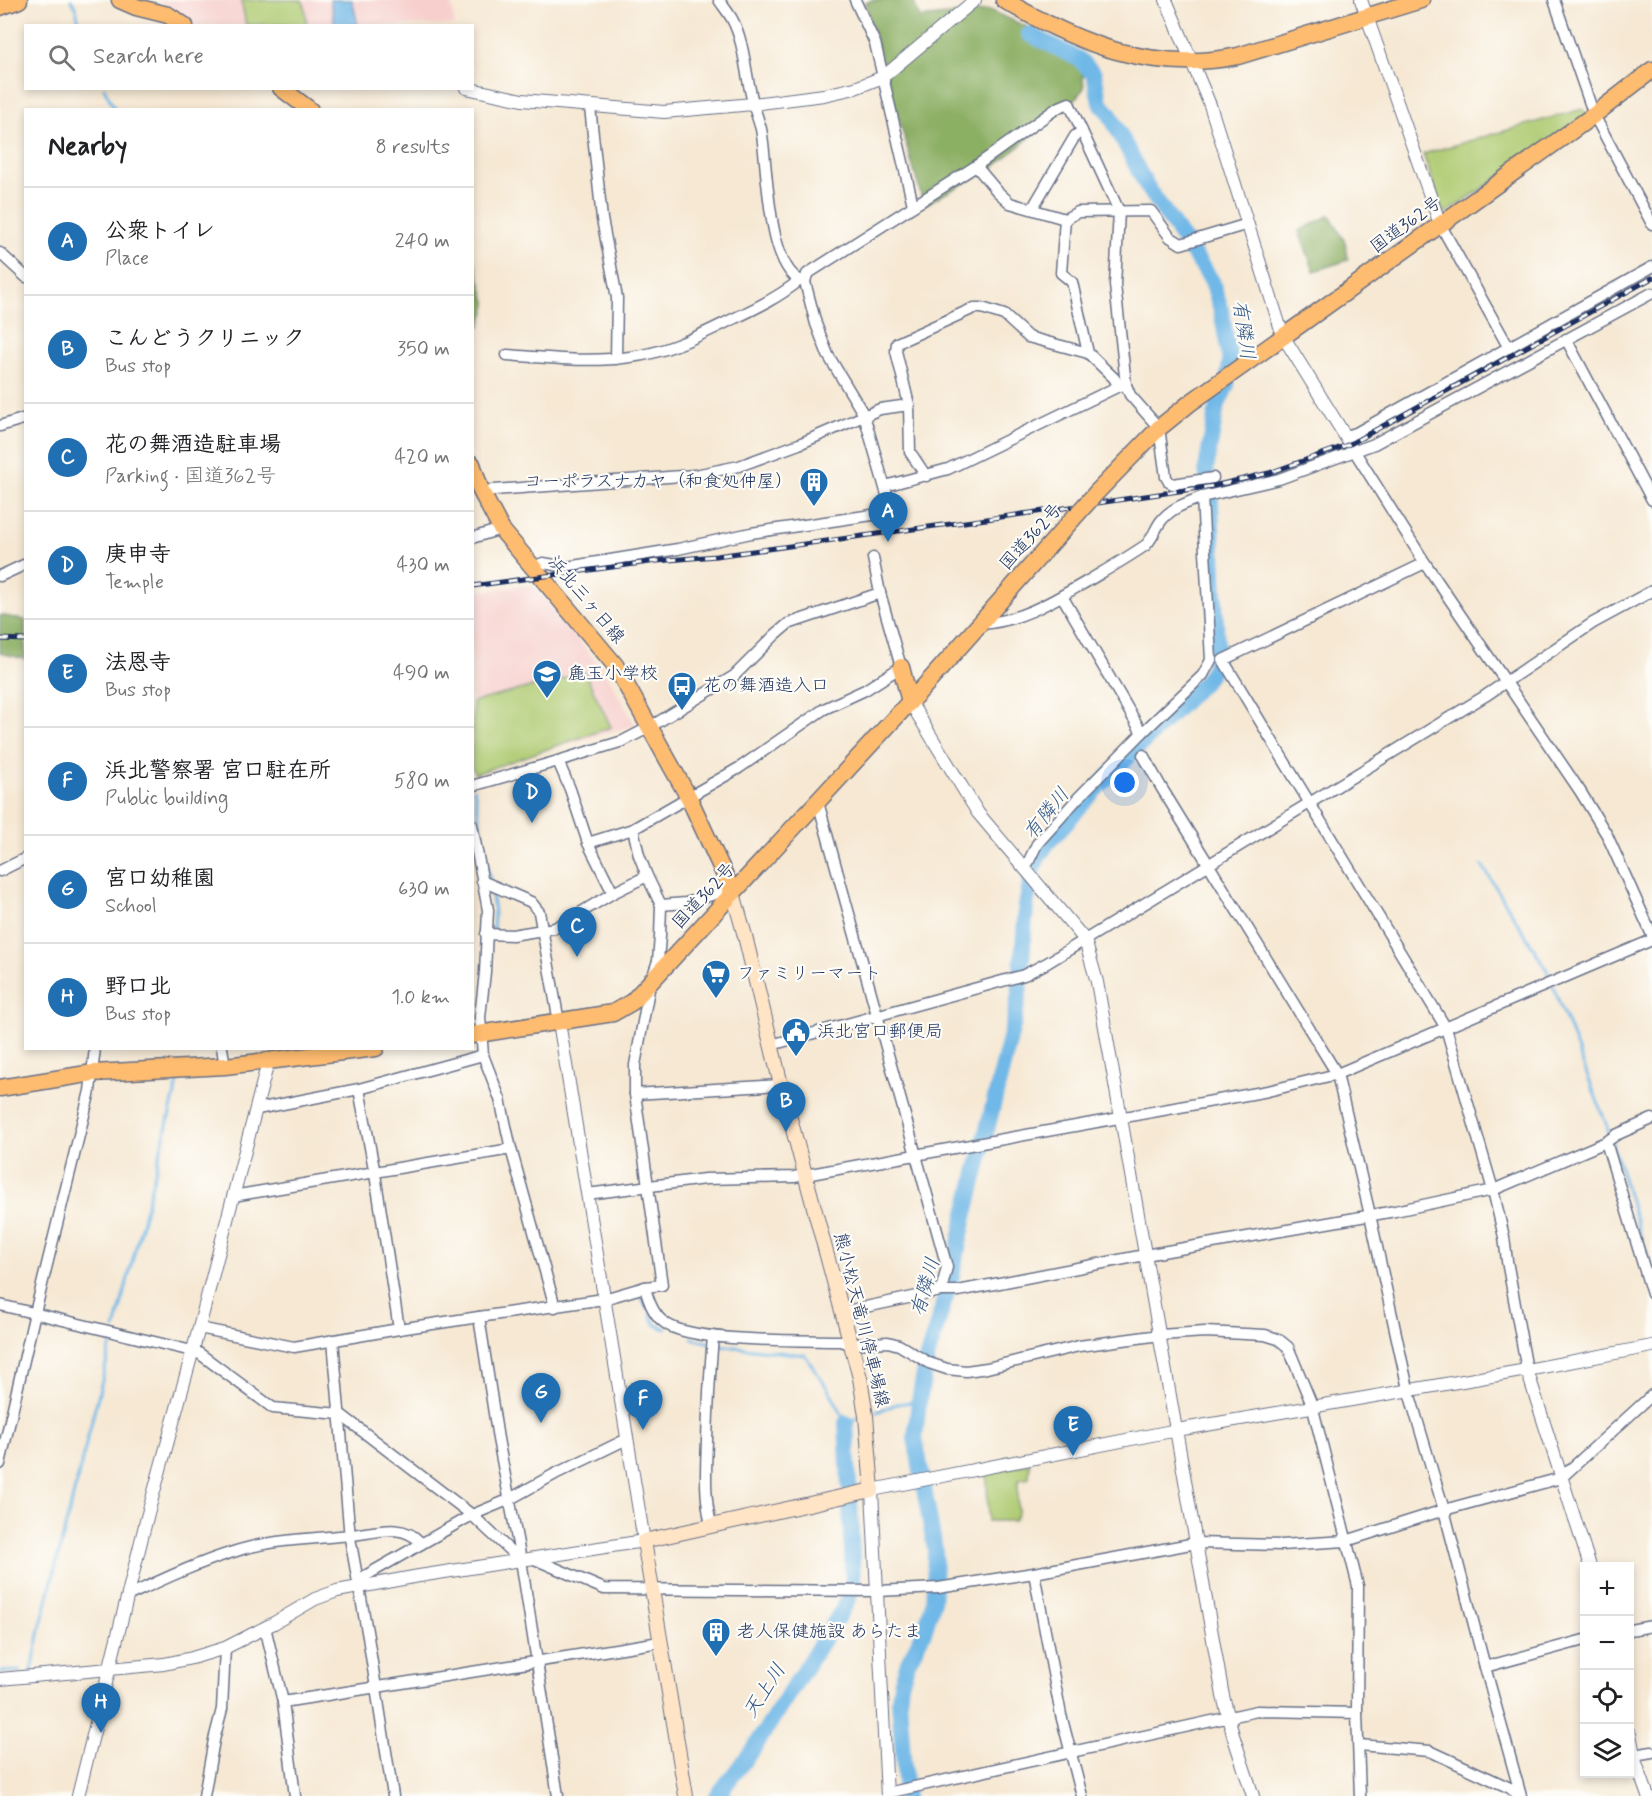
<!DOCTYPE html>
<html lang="en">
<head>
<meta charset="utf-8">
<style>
  :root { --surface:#fff; --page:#f6f6f6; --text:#202124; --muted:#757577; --line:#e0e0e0; --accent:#1f6fb2 }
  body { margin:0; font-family:Mynerve,"Klee One",sans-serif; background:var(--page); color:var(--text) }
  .controls { position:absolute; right:18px; bottom:18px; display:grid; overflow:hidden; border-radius:0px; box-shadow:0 3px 9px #0003 }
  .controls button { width:54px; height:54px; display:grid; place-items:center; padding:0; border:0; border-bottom:2px solid var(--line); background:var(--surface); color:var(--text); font:30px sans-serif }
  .you { position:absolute; left:1125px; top:783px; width:21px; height:21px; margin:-15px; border:4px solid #fff; border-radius:50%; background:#1a73e8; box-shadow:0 0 0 9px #1a73e833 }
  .badge { display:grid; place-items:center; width:39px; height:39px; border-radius:50%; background:var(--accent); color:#fff; font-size:20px; font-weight:700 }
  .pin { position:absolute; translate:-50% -50px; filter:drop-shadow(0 2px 3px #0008) }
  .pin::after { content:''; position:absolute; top:32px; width:21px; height:18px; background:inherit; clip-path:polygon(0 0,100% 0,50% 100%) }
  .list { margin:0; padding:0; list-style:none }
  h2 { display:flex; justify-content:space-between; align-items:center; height:78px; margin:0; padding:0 24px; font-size:26px }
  h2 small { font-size:20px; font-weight:400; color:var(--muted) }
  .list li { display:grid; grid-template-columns:39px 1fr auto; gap:18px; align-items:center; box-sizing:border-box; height:108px; padding:0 24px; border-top:2px solid var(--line) }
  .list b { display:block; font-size:22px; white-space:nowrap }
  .list p { margin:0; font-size:20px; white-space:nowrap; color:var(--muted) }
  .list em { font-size:20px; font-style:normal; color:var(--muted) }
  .icon { flex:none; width:33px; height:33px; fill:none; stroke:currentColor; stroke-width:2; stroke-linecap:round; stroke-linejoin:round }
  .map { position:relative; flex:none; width:1652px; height:1796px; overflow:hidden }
  .search { position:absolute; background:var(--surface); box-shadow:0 3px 9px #0003; left:24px; top:24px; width:450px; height:66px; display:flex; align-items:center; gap:15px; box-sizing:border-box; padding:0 21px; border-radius:0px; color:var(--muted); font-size:22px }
  .panel { position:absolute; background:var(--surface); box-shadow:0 3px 9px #0003; left:24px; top:108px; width:450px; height:942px; border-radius:0px }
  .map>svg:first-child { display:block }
</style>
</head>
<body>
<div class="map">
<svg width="1652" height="1796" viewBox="0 0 1652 1796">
  <rect width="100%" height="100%" fill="#fdfcf7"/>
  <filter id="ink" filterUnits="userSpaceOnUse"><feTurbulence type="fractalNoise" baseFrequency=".0167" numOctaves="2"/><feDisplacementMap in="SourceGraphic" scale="12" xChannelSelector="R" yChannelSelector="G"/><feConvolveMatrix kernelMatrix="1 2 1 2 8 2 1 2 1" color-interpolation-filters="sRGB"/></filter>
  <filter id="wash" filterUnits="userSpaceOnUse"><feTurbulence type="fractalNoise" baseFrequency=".008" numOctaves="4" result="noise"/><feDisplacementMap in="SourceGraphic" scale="24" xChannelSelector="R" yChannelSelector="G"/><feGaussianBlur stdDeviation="1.35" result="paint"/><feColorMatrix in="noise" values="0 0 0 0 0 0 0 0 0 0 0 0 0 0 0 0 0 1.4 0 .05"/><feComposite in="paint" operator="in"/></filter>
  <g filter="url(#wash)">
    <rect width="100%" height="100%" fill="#f6e8d3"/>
    <!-- built -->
    <g fill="#f7d0ce">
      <path d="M158 0H450L455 25H194Z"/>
      <path d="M533 585 607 675 635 725 478 769 472 759V592Z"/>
    </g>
    <!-- green -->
    <g fill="#afcb72" stroke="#657d68" stroke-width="1.5">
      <path d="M241 0H302L305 7 307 25H246Z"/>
      <path d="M1582 109 1590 117 1444 214 1423 154Z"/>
      <path d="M585 673 611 727 475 774 472 767 473 702Z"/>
      <path d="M1030 1463 1029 1478 1018 1480V1512L1014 1521H988L987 1473Z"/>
    </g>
    <!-- forest -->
    <g fill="#8baf64" stroke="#536f61" stroke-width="1.5">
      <path d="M873 0H913L920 18 990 10 1038 32 1081 56 1084 88 1075 99 993 168 924 205 865 3Z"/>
      <path d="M1330 215 1345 242 1348 260 1314 271 1299 231Z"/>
      <path d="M473 257 487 305 480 326H473Z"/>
      <path d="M0 615 25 620V659L0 653Z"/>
    </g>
    <!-- water -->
    <path fill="#6fb8e7" stroke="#4574a2" stroke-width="1.5" d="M330 0H352L358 25H335Z"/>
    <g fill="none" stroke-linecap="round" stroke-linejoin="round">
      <!-- stream -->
      <g stroke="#6fb8e7" stroke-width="3">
        <path d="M71 0 76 9 80 26"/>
        <path d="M104 88 115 110"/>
        <path d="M474 789 490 880"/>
        <path d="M1482 865 1547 970 1550 980"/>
        <path d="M491 890 494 913 493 933"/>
        <path d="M1553 986 1607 1126 1652 1272"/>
        <path d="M638 1293 647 1308"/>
        <path d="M650 1314 656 1325 666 1329"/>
        <path d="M115 1329 179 1078"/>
        <path d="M692 1338 717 1345 805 1355 832 1395 846 1423 859 1417"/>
        <path d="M876 1412 897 1404 919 1401"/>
        <path d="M30 1671H32L40 1629 113 1336"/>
        <path d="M0 1672 20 1671"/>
      </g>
      <!-- river -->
      <g stroke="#6fb8e7" stroke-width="16">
        <path d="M846 1423 849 1486"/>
        <path d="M717 1796 756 1745 846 1604 853 1585 850 1500"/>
        <path d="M906 1796 899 1700 901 1684 908 1662 924 1632 933 1603 934 1585 935 1550 915 1437 919 1401 927 1357 951 1280 964 1221 1014 1022 1020 987 1026 906 1033 869 1038 857 1047 844 1095 790 1205 681 1214 667 1217 649 1211 502 1206 469 1217 406 1227 385 1230 360 1221 310 1212 281 1146 185 1109 113 1100 103 1094 74 1079 59 1029 34"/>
      </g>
    </g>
  </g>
  <g filter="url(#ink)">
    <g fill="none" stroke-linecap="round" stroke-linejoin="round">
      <!-- minor casing -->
      <g stroke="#687087" stroke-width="13">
        <g id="minor">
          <path d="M719 0C723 6 728 12 732 19 744 41 745 70 751 94 753 106 758 118 761 129 768 162 766 273 805 282"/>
          <path d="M855 0 875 43 913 205"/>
          <path d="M1554 0 1594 115 1652 224"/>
          <path d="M590 107 602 219 617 298 616 359"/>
          <path d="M976 166 997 191 1010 203 1065 219 1078 212 1151 211 1170 237 1181 244 1248 224"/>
          <path d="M1032 209 1075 136 1082 131"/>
          <path d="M1065 219 1061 273 1072 282 1088 353 1114 378 1119 386"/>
          <path d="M1440 224 1509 348"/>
          <path d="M0 253 26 277"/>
          <path d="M1566 339 1652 500"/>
          <path d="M507 355C547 358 590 363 630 357 667 353 700 335 733 319 757 308 779 297 800 280"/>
          <path d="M0 426 26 418"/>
          <path d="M1345 436 1356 433 1652 267"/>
          <path d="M1350 444 1425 563 1580 791 1607 835 1652 935"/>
          <path d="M926 476 910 452 909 405 896 351 897 343 974 308H982L1004 315 1028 337 1088 353"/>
          <path d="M885 486 948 469 1119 386 1126 385"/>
          <path d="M481 491 695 475 739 466 799 444 880 409 909 405"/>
          <path d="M1202 497 1279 479 1374 444 1652 293"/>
          <path d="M472 538 501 529"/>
          <path d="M1425 563 1223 660 1446 1028 1493 1190 1504 1237 1507 1261 1527 1370"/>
          <path d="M533 567 543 563 567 567 678 549 751 533 872 515 882 512 889 502 864 415 828 355 816 324 805 282 807 274 976 166 1057 108 1069 103 1119 211 1115 285 1126 385 1130 395 1159 428 1166 477 1169 482 1173 484 1213 478"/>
          <path d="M0 576 26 564"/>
          <path d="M1062 596 1142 733"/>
          <path d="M980 624C1019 622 1053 601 1086 582 1106 570 1127 558 1146 545 1153 538 1155 529 1161 521 1172 507 1187 503 1202 497L1211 660 1203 675 1142 733 1078 798 1037 844 1025 869"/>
          <path d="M1143 755 1161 787 1337 1074 1370 1215 1408 1389 1444 1510 1485 1667 1521 1796"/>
          <path d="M558 761 623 741 650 727 734 676 775 635 788 624 880 593"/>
          <path d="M472 786 558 761 570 789 588 843 613 893"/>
          <path d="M818 802 947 1267 941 1291"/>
          <path d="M472 825 488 910 485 972 480 1017 483 1055 500 1099 511 1149 555 1307"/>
          <path d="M588 843 633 829"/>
          <path d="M0 871 26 858"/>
          <path d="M482 881 531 902 539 912 559 1022"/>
          <path d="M661 905 686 903 731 889"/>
          <path d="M486 934 512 935 555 928 613 893 647 876 639 855 633 829 739 768 824 709 865 690 901 667 880 593 873 558"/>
          <path d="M771 1045 1024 975 1047 963 1485 696 1593 623 1652 591"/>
          <path d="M222 1048 225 1066"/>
          <path d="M359 1089 483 1055"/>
          <path d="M635 1094 781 1085"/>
          <path d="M257 1109 359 1089 375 1174 399 1329"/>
          <path d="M1606 1142 1652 1294"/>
          <path d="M587 1194 705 1179 794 1177 1268 1091 1337 1074 1652 940"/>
          <path d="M233 1196 511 1149"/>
          <path d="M645 1287C648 1300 653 1315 665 1323 691 1343 804 1340 841 1341L850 1344 888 1342 899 1345 929 1363 947 1369 966 1371 987 1368 1079 1346 1160 1335 1205 1332 1265 1335 1278 1339 1288 1347 1312 1405 1358 1586 1357 1713 1360 1796"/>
          <path d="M0 1305 192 1351"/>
          <path d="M842 1312 941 1291H958L1145 1255 1395 1211 1493 1190 1606 1142 1616 1135 1652 1119"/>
          <path d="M199 1328 294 1347 399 1329 479 1317"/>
          <path d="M333 1340 350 1538 368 1637 393 1796"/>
          <path d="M192 1348 273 1408 340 1414 472 1515 520 1560"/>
          <path d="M0 1464 33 1321 90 1091 95 1048"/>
          <path d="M711 1524C704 1496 706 1469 707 1440 708 1406 710 1371 713 1337"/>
          <path d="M532 1558 604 1589 878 1591 938 1588 1034 1573 1196 1543 1281 1545 1346 1541 1444 1510 1561 1478 1652 1395"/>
          <path d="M1034 1573 1061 1715 1082 1796"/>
          <path d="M358 1580 472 1515 508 1500 555 1474 627 1439"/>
          <path d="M127 1596C162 1580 197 1563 233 1552 271 1539 312 1539 351 1535 375 1533 402 1522 420 1542"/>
          <path d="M265 1627 283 1702 295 1796"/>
          <path d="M1630 1630 1652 1626"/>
          <path d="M1485 1667 1584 1640"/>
          <path d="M283 1702 660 1642"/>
          <path d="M1359 1745 1430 1751 1510 1788 1520 1796"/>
          <path d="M1634 1755 1652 1752"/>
          <path d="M887 1793 1257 1711 1357 1713"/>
          <path d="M204 1796 214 1740 222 1709 225 1648"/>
          <path d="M558 1796 521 1560 498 1439 479 1317 604 1299 645 1287 662 1285 635 1094V1065L650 984 658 961 660 936 661 905 647 876"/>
        </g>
      </g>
      <!-- tertiary casing -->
      <g stroke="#687087" stroke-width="14">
        <g id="tertiary">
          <path d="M1166 0 1210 105 1283 336 1350 444"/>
          <path d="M1361 0 1440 224"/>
          <path d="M466 88 522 100 664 112 753 104 824 95 855 88 883 77 975 0"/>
          <path d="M910 702 978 813 1085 940 1097 982 1223 1696 1233 1735 1253 1796"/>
          <path d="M1527 1370 1590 1566"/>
          <path d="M0 1679 164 1664 192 1658 225 1648 274 1623 315 1599 337 1591 419 1576 644 1541 559 1022"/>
          <path d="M1630 1734 1635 1760 1648 1796"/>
          <path d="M78 1796 147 1517 199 1328 268 1062"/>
          <path d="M887 1796 872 1490 1177 1430 1527 1370 1652 1346"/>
        </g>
      </g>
      <!-- secondary casing -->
      <g stroke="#687087" stroke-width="16">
        <path id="secondary" d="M686 1796 644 1541 872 1490 866 1416 860 1378 781 1085 745 936 733 893"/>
      </g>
      <!-- primary casing -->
      <g stroke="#687087" stroke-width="19">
        <g id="primary">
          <path d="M120 0 136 7 168 15 185 26"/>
          <path d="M0 7 19 0"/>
          <path d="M281 88 310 110"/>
          <path d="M472 464 481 491 501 529 615 665 689 798 733 893"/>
          <path d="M901 667 910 702"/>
        </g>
      </g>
      <!-- trunk casing -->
      <g stroke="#687087" stroke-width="19">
        <g id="trunk">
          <path d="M1004 0C1077 43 1152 74 1238 56L1421 0"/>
          <path d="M1097 492 1159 428 1190 403 1594 115 1652 70"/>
          <path d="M472 1035 613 1013 632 1002 931 679 1078 513"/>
          <path d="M0 1088 93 1073 225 1066 376 1048"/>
        </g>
      </g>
      <!-- minor -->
      <use href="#minor" stroke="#fff" stroke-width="10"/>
      <!-- tertiary -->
      <use href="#tertiary" stroke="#fff" stroke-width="12"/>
      <!-- secondary -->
      <use href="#secondary" stroke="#ffe4c6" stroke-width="14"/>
      <!-- primary -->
      <use href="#primary" stroke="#febc70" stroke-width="16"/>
      <!-- trunk -->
      <use href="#trunk" stroke="#febc70" stroke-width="16"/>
      <!-- rail casing -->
      <g stroke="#1b2f5e" stroke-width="5">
        <g id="rail">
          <path d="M472 586 657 561 716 556 1030 513 1213 486 1269 473 1350 444 1652 278"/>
          <path d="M0 639 26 640"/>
        </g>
      </g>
      <!-- rail -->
      <use href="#rail" stroke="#fdfcf7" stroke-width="3" stroke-dasharray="9" stroke-linecap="butt"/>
      <!-- trunk-bridge casing -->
      <g stroke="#687087" stroke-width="19" stroke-linecap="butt">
        <path id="trunk-bridge" d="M1078 513 1097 492"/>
      </g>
      <!-- trunk-bridge -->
      <use href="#trunk-bridge" stroke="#febc70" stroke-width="16"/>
    </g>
  </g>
  <!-- icons -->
  <defs>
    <g id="building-pin" transform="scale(1.5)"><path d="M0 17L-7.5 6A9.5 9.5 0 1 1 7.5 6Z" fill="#1f6fb2" stroke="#fdfcf7"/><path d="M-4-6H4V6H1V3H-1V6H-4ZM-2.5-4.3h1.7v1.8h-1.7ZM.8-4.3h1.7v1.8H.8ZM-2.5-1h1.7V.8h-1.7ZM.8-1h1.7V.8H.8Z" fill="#fff"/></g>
    <g id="school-pin" transform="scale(1.5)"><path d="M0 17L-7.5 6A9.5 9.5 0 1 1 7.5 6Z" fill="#1f6fb2" stroke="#fdfcf7"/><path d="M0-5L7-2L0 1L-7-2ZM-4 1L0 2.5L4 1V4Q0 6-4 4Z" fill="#fff"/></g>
    <g id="bus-pin" transform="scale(1.5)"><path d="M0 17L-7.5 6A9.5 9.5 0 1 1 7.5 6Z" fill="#1f6fb2" stroke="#fdfcf7"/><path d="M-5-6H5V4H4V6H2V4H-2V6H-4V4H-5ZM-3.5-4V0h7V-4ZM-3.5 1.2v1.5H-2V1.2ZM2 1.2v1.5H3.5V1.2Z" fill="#fff"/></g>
    <g id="supermarket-pin" transform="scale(1.5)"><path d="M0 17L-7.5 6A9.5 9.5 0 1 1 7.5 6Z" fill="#1f6fb2" stroke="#fdfcf7"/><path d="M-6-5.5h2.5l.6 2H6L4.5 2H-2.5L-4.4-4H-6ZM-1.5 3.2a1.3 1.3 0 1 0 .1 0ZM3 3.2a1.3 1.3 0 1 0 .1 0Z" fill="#fff"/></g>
    <g id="civic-pin" transform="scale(1.5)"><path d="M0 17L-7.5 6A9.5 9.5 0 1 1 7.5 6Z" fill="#1f6fb2" stroke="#fdfcf7"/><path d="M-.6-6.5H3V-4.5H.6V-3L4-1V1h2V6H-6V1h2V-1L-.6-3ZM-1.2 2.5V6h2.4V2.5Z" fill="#fff"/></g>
  </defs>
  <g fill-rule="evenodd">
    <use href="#building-pin" x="814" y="482"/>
    <use href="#school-pin" x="547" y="674"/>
    <use href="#bus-pin" x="682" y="686"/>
    <use href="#supermarket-pin" x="716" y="974"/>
    <use href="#civic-pin" x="796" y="1032"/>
    <use href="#building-pin" x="716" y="1632"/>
  </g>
  <g text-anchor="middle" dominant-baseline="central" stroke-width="4.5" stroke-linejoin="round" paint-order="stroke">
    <!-- street labels -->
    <g font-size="18" fill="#1b2f5e" stroke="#fdfcf7">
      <text transform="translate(1406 225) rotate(-36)">国道362号</text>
      <text transform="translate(1031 537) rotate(-48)">国道362号</text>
      <text transform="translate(586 600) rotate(50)">浜北三ヶ日線</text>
      <text transform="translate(704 896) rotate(-47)">国道362号</text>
      <text transform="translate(861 1320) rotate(76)">熊小松天竜川停車場線</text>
    </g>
    <!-- poi labels -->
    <g font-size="18" fill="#1b2f5e" stroke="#fdfcf7" text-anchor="start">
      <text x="793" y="482" text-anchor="end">コーポラスナカヤ（和食処仲屋）</text>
      <text x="568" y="674">麁玉小学校</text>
      <text x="703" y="686">花の舞酒造入口</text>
      <text x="737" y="974">ファミリーマート</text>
      <text x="817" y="1032">浜北宮口郵便局</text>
      <text x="737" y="1632">老人保健施設 あらたま</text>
    </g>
    <!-- water labels -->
    <g font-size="20" font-style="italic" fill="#345887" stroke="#fdfcf7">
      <text transform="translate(1243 330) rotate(82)">有隣川</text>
      <text transform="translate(1047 814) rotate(-51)">有隣川</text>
      <text transform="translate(926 1287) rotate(-74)">有隣川</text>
      <text transform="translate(765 1691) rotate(-57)">天上川</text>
    </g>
  </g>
</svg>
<div class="controls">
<button>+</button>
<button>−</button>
<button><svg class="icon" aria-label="locate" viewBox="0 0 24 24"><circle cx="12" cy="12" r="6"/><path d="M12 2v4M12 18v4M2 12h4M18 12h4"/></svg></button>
<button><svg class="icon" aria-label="layers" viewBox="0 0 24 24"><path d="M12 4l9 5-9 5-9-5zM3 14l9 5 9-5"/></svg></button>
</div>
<div class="you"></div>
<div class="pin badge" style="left:888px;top:542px">A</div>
<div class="pin badge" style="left:786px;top:1132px">B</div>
<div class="pin badge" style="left:577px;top:957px">C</div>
<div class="pin badge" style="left:532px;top:823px">D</div>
<div class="pin badge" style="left:1073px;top:1456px">E</div>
<div class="pin badge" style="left:643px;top:1430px">F</div>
<div class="pin badge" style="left:541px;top:1423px">G</div>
<div class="pin badge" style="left:101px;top:1733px">H</div>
<div class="search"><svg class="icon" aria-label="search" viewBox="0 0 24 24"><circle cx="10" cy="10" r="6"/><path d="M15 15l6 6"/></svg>Search here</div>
<section class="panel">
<h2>Nearby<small>8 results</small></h2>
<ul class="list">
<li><span class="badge">A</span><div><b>公衆トイレ</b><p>Place</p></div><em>240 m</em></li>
<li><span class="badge">B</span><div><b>こんどうクリニック</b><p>Bus stop</p></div><em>350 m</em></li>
<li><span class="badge">C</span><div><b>花の舞酒造駐車場</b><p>Parking · 国道362号</p></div><em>420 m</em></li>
<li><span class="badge">D</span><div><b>庚申寺</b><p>Temple</p></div><em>430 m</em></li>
<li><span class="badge">E</span><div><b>法恩寺</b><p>Bus stop</p></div><em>490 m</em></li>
<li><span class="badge">F</span><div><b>浜北警察署 宮口駐在所</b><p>Public building</p></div><em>580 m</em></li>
<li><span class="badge">G</span><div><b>宮口幼稚園</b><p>School</p></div><em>630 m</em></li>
<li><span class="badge">H</span><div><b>野口北</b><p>Bus stop</p></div><em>1.0 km</em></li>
</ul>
</section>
</div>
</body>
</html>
